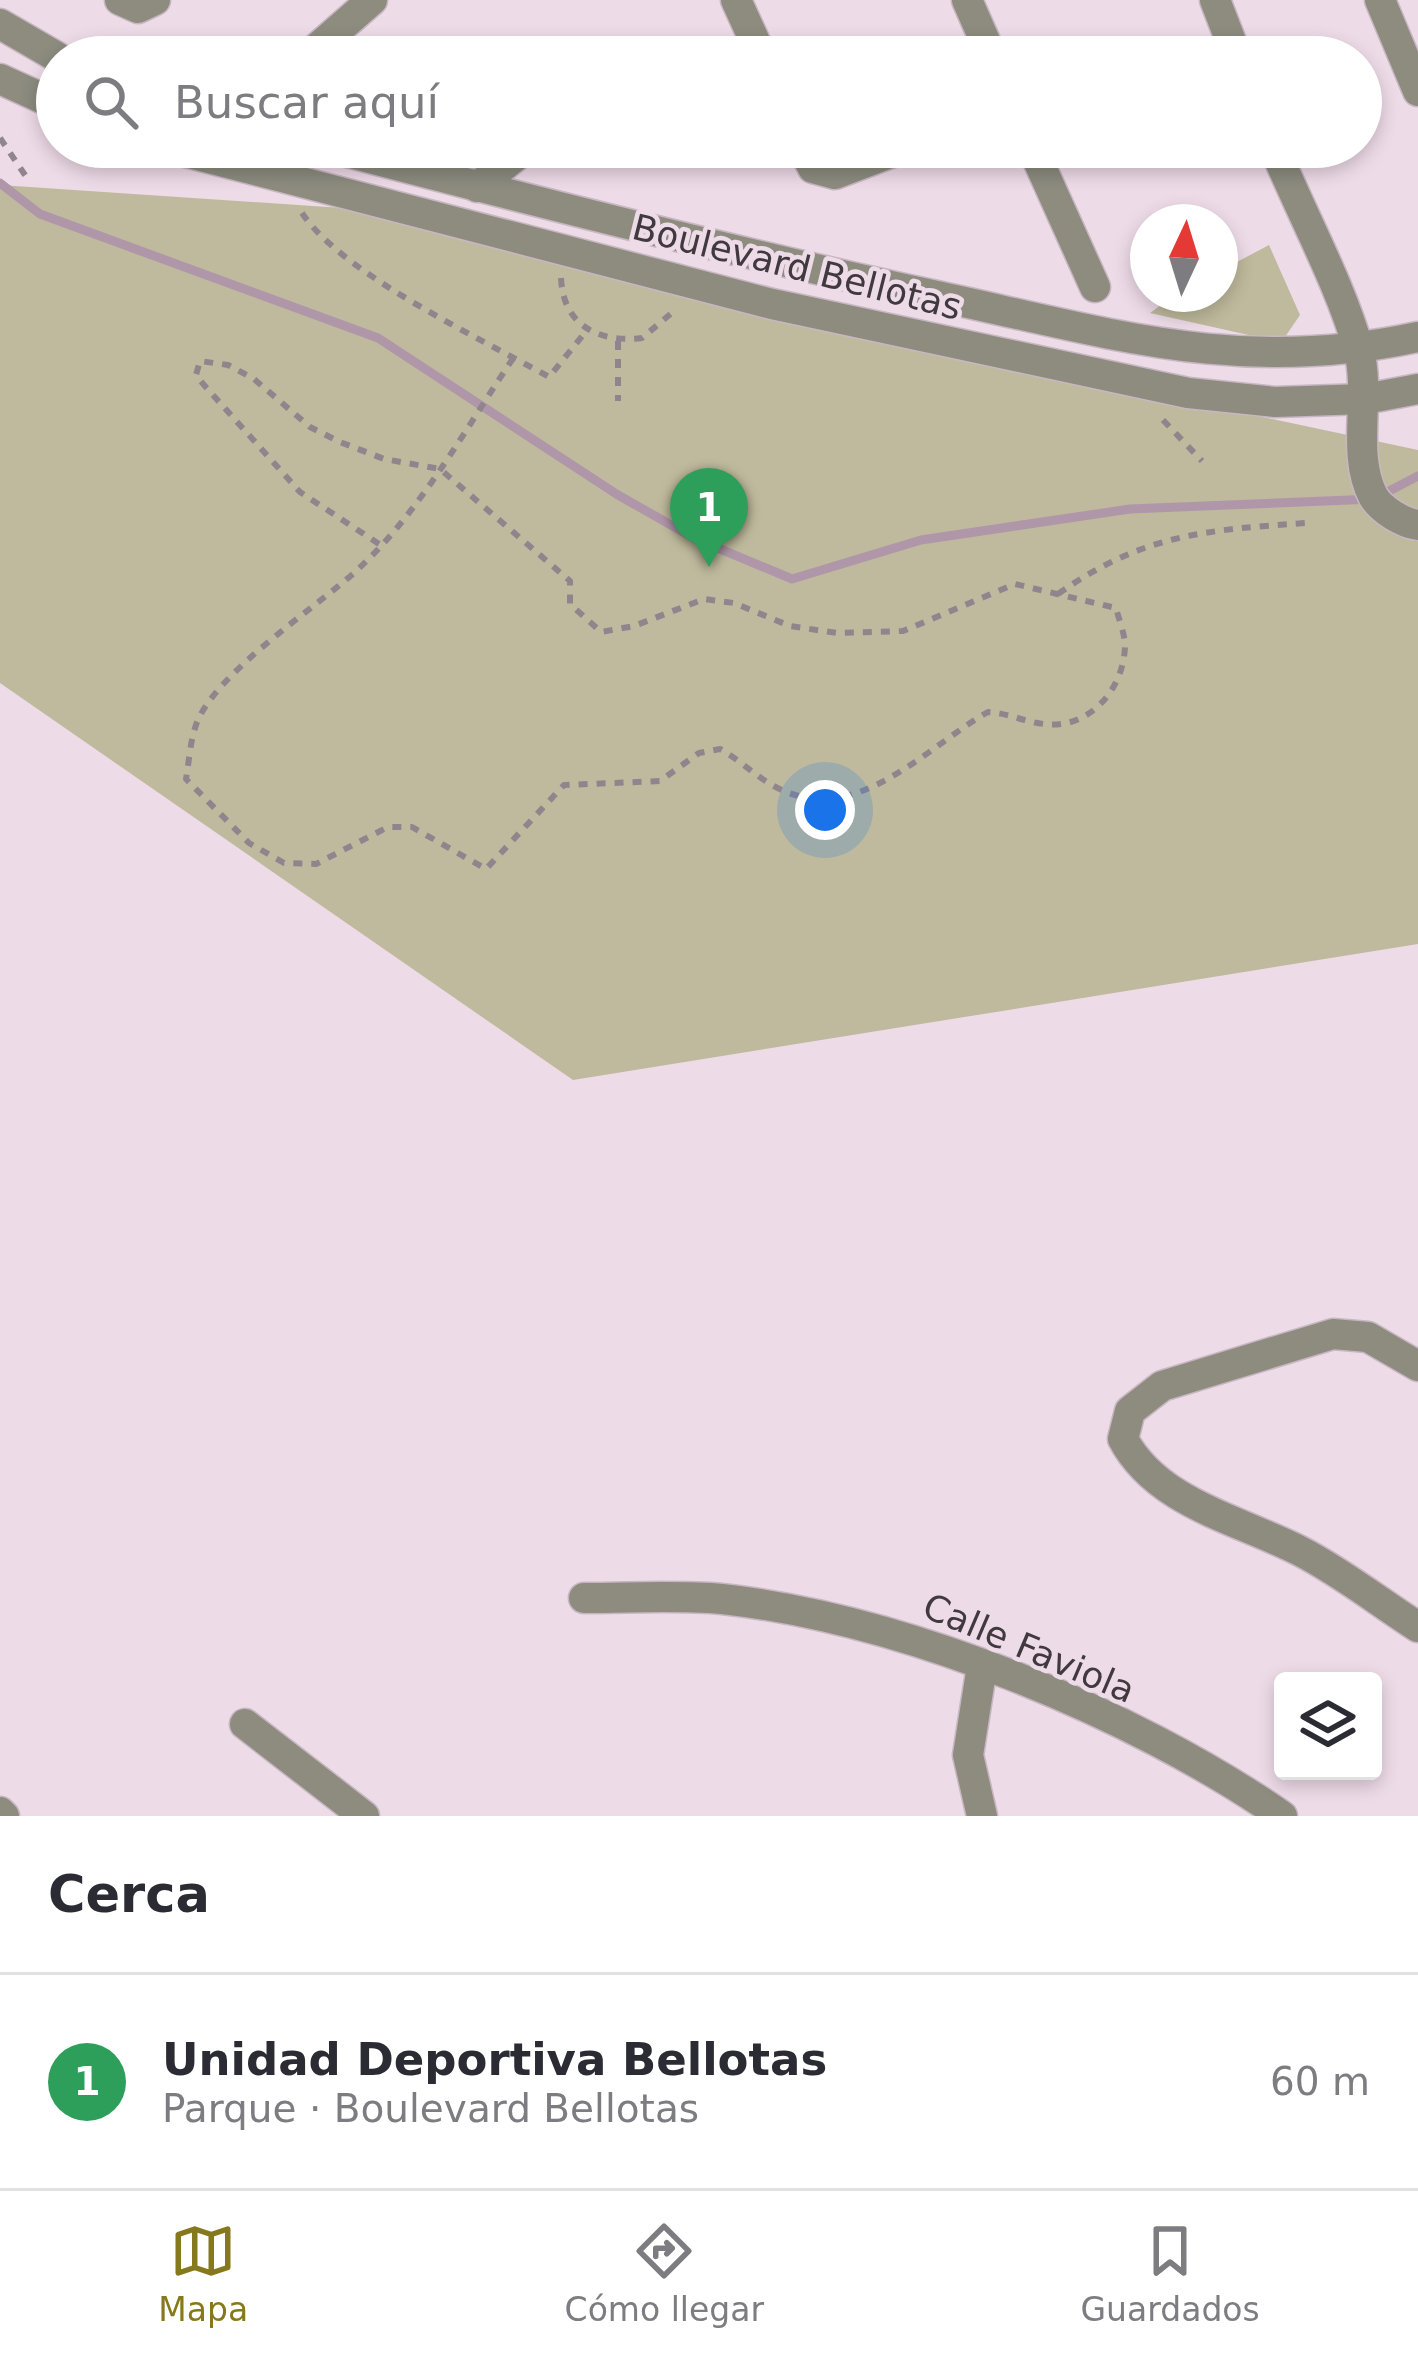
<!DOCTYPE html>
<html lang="es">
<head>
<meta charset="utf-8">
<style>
  :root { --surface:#fff; --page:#f7f7f7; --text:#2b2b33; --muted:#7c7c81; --line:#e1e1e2; --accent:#86791d }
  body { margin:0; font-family:"DejaVu Sans",sans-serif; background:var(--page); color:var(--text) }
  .controls { position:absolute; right:36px; bottom:36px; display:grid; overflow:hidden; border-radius:12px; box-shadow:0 6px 18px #0003 }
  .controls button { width:108px; height:108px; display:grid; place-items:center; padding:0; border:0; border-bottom:3px solid var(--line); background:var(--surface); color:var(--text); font:60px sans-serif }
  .compass { position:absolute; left:1130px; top:204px; width:108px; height:108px; border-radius:50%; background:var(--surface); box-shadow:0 6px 18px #0003; rotate:4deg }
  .you { position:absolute; left:825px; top:810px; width:42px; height:42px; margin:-30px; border:9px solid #fff; border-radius:50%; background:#1a73e8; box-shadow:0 0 0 18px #1a73e833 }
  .badge { display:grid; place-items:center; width:78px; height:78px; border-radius:50%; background:var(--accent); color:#fff; font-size:39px; font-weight:700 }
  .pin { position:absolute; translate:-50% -99px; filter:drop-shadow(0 3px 6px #0008) }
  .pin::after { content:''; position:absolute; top:63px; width:42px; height:36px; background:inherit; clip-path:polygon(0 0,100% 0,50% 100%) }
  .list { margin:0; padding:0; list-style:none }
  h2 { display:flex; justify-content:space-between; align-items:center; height:156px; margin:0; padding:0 48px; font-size:51px }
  h2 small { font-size:39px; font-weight:400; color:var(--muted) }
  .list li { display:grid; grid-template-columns:78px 1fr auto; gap:36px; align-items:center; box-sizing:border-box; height:216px; padding:0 48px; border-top:3px solid var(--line) }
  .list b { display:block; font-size:45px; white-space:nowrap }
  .list p { margin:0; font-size:39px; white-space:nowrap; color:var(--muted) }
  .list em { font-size:39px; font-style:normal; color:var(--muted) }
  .icon { flex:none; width:66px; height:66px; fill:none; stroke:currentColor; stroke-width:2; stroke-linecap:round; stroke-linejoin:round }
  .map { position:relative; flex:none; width:1418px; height:1816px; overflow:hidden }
  .search { position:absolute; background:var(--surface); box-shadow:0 6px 18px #0003; left:36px; right:36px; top:36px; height:132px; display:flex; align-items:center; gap:30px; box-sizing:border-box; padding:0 42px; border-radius:66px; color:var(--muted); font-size:45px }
  .sheet { height:372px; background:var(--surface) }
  nav { display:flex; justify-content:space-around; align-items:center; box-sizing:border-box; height:168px; border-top:3px solid var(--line); background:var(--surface); font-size:33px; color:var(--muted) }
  nav a { display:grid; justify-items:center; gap:6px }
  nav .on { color:var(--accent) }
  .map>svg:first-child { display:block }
</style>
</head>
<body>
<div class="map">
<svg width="1418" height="1816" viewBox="0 0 1418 1816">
  <rect width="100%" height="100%" fill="#eedbe8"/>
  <!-- green -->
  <g fill="#bfba9d">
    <path d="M0 185 372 210 900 340 1418 450V944L573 1080 0 683Z"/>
    <path d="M1269 245 1300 315 1285 337 1253 336 1150 313 1176 294H1220V271Z"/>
  </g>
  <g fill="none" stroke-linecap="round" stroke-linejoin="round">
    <!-- stream -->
    <path stroke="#b096a9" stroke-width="9" d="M0 183 40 214 378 338 618 495 694 538 792 579 921 540 1130 509 1374 499 1418 476"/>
    <!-- minor casing -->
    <g stroke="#c8b7c3" stroke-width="33">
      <g id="minor">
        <path d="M120 0 138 8 155 0"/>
        <path d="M736 0 762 57"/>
        <path d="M967 0 992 57"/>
        <path d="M1215 0 1237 57"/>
        <path d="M1380 0 1418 91"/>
        <path d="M0 24 57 57"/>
        <path d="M307 57 372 0"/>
        <path d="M0 79 57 105"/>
        <path d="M166 147 772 304 1188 393 1275 402 1365 399 1418 389"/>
        <path d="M328 147C528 200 729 251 932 295 1106 332 1238 376 1418 337"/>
        <path d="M802 147 813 168 835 174 906 147"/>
        <path d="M1032 147 1095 287"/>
        <path d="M1274 147C1300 211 1341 285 1359 351 1371 397 1351 453 1373 496 1381 510 1403 523 1418 525"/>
        <path d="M477 187 527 147"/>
        <path d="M1418 1366 1368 1337 1333 1334 1162 1386 1130 1411 1123 1439C1157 1503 1237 1519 1300 1551 1341 1572 1379 1602 1418 1627"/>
        <path d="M584 1598C630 1598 677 1595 722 1599 903 1619 1132 1712 1282 1816"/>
        <path d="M245 1724 364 1816"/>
        <path d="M0 1812 4 1816"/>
        <path d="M982 1816 968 1755 982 1666"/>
      </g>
    </g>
    <!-- path -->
    <g stroke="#91858d" stroke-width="6" stroke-dasharray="9 9" stroke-linecap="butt">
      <path d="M0 138 27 178"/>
      <path d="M302 213C343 275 482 339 549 377L587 330"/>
      <path d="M561 278C563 325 598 343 642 338L674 311"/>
      <path d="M618 341V401"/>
      <path d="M1163 420 1202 461"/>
      <path d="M379 544 300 492 204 385 196 375 200 361 228 365 254 379 310 427 340 442 384 459 440 469 570 581V604L601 632 634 626 704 599 734 603 790 626 837 633 903 631 1015 584 1116 608C1119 620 1125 634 1125 646 1124 689 1089 730 1044 724 1025 722 1008 713 988 712 929 745 860 824 784 791 760 781 742 761 720 749L699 753 660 781 564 785 486 869 412 827H388L316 864 284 863 249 843 186 779C189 762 190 742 196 725 213 675 315 608 355 572 420 513 465 429 514 357"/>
      <path d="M1058 594C1143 534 1206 530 1306 523"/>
    </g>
    <!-- minor -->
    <use href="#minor" stroke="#8d8c7f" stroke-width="30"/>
  </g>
  <g text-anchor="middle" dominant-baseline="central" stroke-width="9" stroke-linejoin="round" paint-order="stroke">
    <!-- street labels -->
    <g font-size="36" fill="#40393e" stroke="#eedbe8">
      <text transform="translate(797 267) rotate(14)">Boulevard Bellotas</text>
      <text transform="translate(1029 1648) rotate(23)">Calle Faviola</text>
    </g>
  </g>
</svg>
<div class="controls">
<button><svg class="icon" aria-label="layers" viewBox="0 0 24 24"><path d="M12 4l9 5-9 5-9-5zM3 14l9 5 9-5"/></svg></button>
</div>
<svg class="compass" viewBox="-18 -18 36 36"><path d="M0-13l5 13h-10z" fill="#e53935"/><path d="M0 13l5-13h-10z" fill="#7c7c81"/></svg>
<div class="you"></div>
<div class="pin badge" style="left:709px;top:567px;background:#2e9e5b">1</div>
<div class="search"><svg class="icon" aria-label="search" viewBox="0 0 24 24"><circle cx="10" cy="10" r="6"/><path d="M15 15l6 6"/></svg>Buscar aquí</div>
</div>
<section class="sheet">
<h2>Cerca<small></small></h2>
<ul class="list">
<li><span class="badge" style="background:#2e9e5b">1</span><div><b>Unidad Deportiva Bellotas</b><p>Parque · Boulevard Bellotas</p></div><em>60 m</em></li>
</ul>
</section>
<nav>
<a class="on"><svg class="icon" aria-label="map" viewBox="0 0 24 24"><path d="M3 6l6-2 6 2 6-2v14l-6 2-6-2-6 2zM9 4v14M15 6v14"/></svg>Mapa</a>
<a><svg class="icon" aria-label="directions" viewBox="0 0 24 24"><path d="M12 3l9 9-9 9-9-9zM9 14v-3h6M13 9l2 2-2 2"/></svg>Cómo llegar</a>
<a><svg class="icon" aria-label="saved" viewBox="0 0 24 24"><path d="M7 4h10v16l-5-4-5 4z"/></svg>Guardados</a>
</nav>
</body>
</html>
